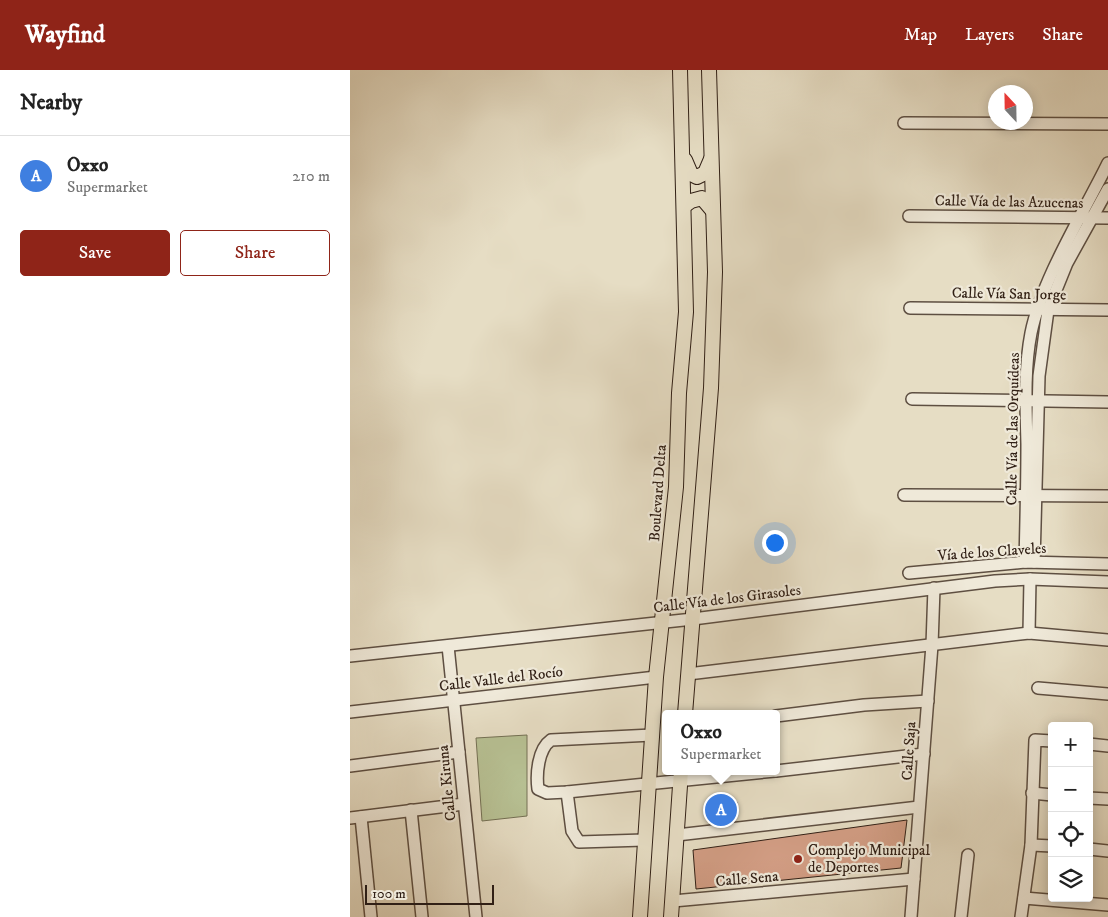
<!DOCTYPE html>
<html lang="en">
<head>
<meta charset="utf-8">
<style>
  :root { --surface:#fff; --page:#f2f2f2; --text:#222; --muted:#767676; --line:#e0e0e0; --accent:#8f2418 }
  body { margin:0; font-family:"IM FELL DW Pica",serif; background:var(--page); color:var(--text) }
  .controls { position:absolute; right:15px; bottom:15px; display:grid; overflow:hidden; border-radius:5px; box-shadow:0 2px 12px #0003 }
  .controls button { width:45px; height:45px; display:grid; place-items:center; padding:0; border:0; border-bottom:1px solid var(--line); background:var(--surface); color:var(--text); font:25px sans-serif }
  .compass { position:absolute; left:638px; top:15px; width:45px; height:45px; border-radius:50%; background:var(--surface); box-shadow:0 2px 12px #0003; rotate:338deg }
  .scale { position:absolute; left:15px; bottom:12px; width:129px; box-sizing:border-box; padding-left:5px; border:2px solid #312016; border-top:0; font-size:14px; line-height:18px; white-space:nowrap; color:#312016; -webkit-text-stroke:4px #efe9d9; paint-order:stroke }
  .you { position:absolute; left:424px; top:472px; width:18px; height:18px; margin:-12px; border:4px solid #fff; border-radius:50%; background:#1a73e8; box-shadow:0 0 0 8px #1a73e833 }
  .badge { display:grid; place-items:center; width:32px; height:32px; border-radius:50%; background:var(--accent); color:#fff; font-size:16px; font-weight:700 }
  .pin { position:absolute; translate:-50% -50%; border:2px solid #fff; box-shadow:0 1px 5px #0006 }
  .popup { position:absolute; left:312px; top:640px; width:118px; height:65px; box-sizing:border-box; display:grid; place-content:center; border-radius:5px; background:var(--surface); filter:drop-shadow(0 1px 4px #0005); font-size:16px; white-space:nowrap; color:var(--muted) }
  .popup b { font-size:19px; color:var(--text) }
  .popup::after { content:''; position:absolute; left:50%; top:100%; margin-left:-10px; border:10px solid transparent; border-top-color:var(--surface) }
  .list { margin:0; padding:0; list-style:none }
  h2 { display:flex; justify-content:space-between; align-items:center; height:65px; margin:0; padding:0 20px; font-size:21px }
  h2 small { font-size:16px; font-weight:400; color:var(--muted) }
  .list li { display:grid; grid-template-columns:32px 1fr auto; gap:15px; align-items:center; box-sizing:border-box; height:80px; padding:0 20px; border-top:1px solid var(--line) }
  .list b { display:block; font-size:19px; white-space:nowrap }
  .list p { margin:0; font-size:16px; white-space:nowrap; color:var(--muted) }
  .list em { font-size:16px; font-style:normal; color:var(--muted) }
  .actions { display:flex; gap:10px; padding:15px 20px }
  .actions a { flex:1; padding:11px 0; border:1px solid var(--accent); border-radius:5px; text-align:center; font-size:18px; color:var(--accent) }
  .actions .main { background:var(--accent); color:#fff }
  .icon { flex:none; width:28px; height:28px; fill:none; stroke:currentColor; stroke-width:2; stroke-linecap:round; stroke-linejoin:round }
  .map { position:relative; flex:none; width:758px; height:847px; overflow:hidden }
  header { display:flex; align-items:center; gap:30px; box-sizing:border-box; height:70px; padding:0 25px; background:var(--accent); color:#fff }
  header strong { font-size:24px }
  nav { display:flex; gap:28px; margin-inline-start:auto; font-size:18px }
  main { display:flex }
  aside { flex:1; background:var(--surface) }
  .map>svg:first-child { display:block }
</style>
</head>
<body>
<header>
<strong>Wayfind</strong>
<nav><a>Map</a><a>Layers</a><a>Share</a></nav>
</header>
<main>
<aside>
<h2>Nearby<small></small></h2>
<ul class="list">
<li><span class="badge" style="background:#3f7fe0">A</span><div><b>Oxxo</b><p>Supermarket</p></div><em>210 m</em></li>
</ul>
<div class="actions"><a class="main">Save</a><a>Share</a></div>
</aside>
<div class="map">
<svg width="758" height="847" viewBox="0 0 758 847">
  <rect width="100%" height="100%" fill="#e6ddc4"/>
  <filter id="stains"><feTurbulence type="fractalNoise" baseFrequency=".004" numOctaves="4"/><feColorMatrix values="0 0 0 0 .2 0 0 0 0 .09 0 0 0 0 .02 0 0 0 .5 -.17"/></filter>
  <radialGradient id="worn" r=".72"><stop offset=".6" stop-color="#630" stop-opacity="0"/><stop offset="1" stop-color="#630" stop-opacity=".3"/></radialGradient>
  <!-- green -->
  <path fill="#b7c093" stroke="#747054" d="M177 665V746L132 751 126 668Z"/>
  <!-- building -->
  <g fill="#d29d84" stroke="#312016">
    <path d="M387 732 386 746 362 749 356 744 355 735Z"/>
    <path d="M557 750 551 798 346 819 343 780Z"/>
  </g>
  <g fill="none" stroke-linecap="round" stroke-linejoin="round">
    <!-- minor casing -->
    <g stroke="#5e4f42" stroke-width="14">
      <g id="minor">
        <path d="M554 53 758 54"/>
        <path d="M559 146 758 148"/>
        <path d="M560 238 758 240"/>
        <path d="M562 329 758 332"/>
        <path d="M554 425 758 426"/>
        <path d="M675 492C676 452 677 413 677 374 676 337 674 299 681 263 692 209 733 144 758 93"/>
        <path d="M684 492 689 306 698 240 717 193 758 119"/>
        <path d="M559 503 675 492 758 494"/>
        <path d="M679 563 680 509"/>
        <path d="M98 576 126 847"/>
        <path d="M0 586 343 549 645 511 680 509 758 512"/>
        <path d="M338 604 679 563 758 570"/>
        <path d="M688 618 758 624"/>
        <path d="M0 642 306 607"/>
        <path d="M426 646 514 635 578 631"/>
        <path d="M302 665 201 670C188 679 186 704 188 719L197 723 217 722 425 701"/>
        <path d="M739 674 758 676"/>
        <path d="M0 696 109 682"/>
        <path d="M426 701 574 684"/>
        <path d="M217 722 222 761 229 772 294 770"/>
        <path d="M682 723 702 725"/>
        <path d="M739 728 758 729"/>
        <path d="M61 740 72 847"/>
        <path d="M11 747 21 847"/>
        <path d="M0 748 114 734"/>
        <path d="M327 765 569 737"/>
        <path d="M681 775 702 776"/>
        <path d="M739 779 758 781"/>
        <path d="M674 828 758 835"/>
        <path d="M323 831 564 809"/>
        <path d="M561 847 582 575 584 518"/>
        <path d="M611 847 618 785"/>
        <path d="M671 847 681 775 685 670 702 671"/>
      </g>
    </g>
    <!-- major casing -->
    <g stroke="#312016" stroke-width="16">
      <g id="major">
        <path d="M335 90 341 104 347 107 355 103 361 89"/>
        <path d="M334 136 341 131 352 128 363 141"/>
        <path d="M335 644 361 318 365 202 359 0"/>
        <path d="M290 847 306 607 326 417 329 323 336 242 330 0"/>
        <path d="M321 847 331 701"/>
      </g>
    </g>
    <!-- minor -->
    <use href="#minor" stroke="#efe9d9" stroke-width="11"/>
    <!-- major -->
    <use href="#major" stroke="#e6ddc4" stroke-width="14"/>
  </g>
  <!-- markers -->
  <circle fill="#8f2418" stroke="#efe9d9" stroke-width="2" cx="448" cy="789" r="5"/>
  <g text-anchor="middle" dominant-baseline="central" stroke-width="4.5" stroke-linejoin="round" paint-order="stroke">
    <!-- street labels -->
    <g font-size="15" fill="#312016" stroke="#efe9d9">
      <text transform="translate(659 132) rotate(1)">Calle Vía de las Azucenas</text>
      <text transform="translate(659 224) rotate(1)">Calle Vía San Jorge</text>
      <text transform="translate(663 359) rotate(-89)">Calle Vía de las Orquídeas</text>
      <text transform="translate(308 423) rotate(-86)">Boulevard Delta</text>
      <text transform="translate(642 482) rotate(-4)">Vía de los Claveles</text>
      <text transform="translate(377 529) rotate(-7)">Calle Vía de los Girasoles</text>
      <text transform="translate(151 609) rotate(-7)">Calle Valle del Rocío</text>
      <text transform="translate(559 681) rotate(-86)">Calle Saja</text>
      <text transform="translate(97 713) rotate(-96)">Calle Kiruna</text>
      <text transform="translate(397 809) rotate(-5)">Calle Sena</text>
    </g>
    <!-- poi labels -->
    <g font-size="15" fill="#312016" stroke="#efe9d9" text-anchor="start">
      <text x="458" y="780">Complejo Municipal<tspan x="458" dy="17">de Deportes</tspan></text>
    </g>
  </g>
  <rect width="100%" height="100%" filter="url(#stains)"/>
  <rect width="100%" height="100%" fill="url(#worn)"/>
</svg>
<div class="controls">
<button>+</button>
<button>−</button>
<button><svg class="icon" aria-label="locate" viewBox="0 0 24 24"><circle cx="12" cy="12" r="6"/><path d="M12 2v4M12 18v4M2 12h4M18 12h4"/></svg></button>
<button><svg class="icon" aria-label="layers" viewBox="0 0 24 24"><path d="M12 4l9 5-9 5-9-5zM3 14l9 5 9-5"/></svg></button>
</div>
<svg class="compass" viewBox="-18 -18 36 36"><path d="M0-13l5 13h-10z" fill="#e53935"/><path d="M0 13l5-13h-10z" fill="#767676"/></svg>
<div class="scale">100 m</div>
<div class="you"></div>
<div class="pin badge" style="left:371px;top:740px;background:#3f7fe0">A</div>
<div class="popup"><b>Oxxo</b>Supermarket</div>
</div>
</main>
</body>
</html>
